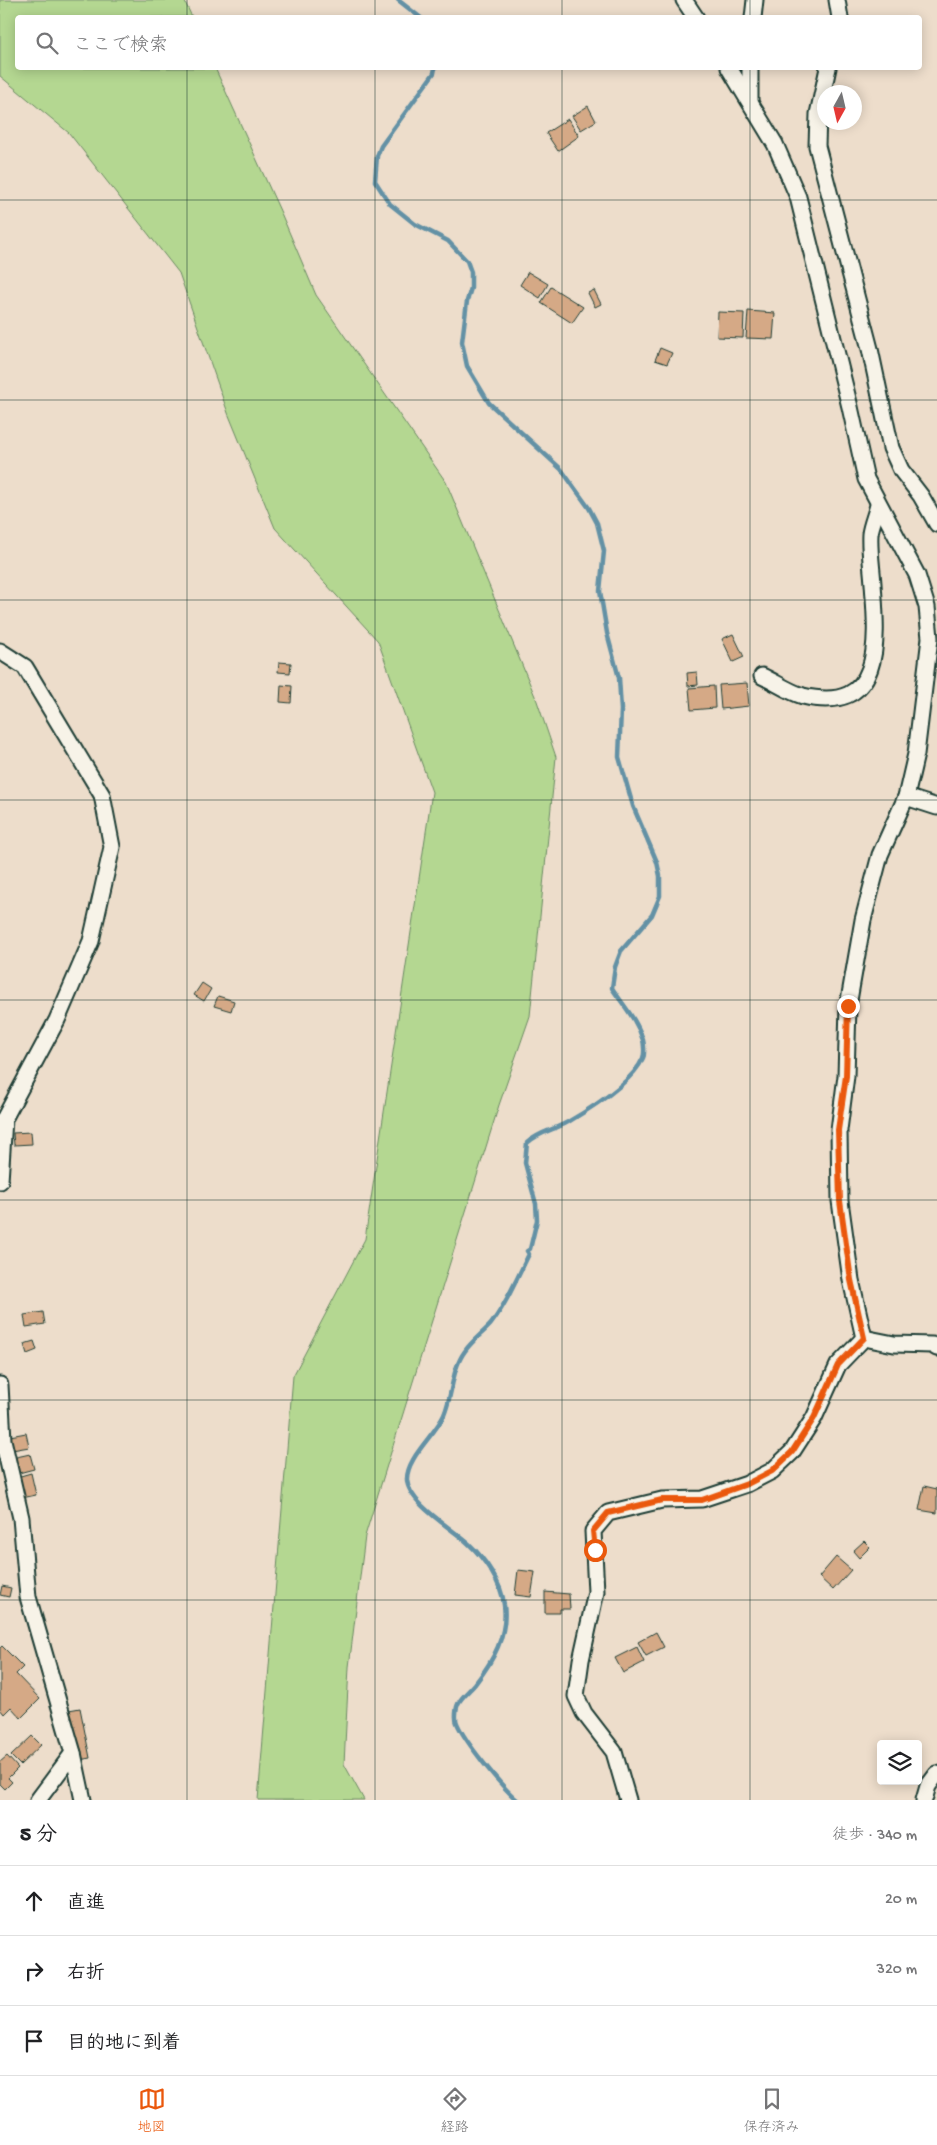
<!DOCTYPE html>
<html lang="ja">
<head>
<meta charset="utf-8">
<style>
  :root { --surface:#fff; --page:#f6f6f6; --text:#202124; --muted:#757577; --line:#e0e0e0; --accent:#ea580c }
  body { margin:0; font-family:"Gochi Hand","Klee One",sans-serif; background:var(--page); color:var(--text) }
  .controls { position:absolute; right:15px; bottom:15px; display:grid; overflow:hidden; border-radius:5px; box-shadow:0 2px 12px #0003 }
  .controls button { width:45px; height:45px; display:grid; place-items:center; padding:0; border:0; border-bottom:1px solid var(--line); background:var(--surface); color:var(--text); font:25px sans-serif }
  .compass { position:absolute; left:817px; top:85px; width:45px; height:45px; border-radius:50%; background:var(--surface); box-shadow:0 2px 12px #0003; rotate:188deg }
  .stop { position:absolute; width:15px; height:15px; margin:-11px; border:4px solid #ea580c; border-radius:50%; background:#fff }
  .stop.end { background:#ea580c; border-color:#fff; box-shadow:0 1px 5px #0008 }
  .list { margin:0; padding:0; list-style:none }
  h2 { display:flex; justify-content:space-between; align-items:center; height:65px; margin:0; padding:0 20px; font-size:21px }
  h2 small { font-size:16px; font-weight:400; color:var(--muted) }
  .list li { display:grid; grid-template-columns:32px 1fr auto; gap:15px; align-items:center; box-sizing:border-box; height:70px; padding:0 20px; border-top:1px solid var(--line) }
  .list b { display:block; font-size:19px; white-space:nowrap }
  .list em { font-size:16px; font-style:normal; color:var(--muted) }
  .icon { flex:none; width:28px; height:28px; fill:none; stroke:currentColor; stroke-width:2; stroke-linecap:round; stroke-linejoin:round }
  .map { position:relative; flex:none; width:937px; height:1800px; overflow:hidden }
  .search { position:absolute; background:var(--surface); box-shadow:0 2px 12px #0003; left:15px; right:15px; top:15px; height:55px; display:flex; align-items:center; gap:12px; box-sizing:border-box; padding:0 18px; border-radius:5px; color:var(--muted); font-size:19px }
  .sheet { height:275px; background:var(--surface) }
  nav { display:flex; justify-content:space-around; align-items:center; box-sizing:border-box; height:70px; border-top:1px solid var(--line); background:var(--surface); font-size:14px; color:var(--muted) }
  nav a { display:grid; justify-items:center; gap:2px }
  nav .on { color:var(--accent) }
  .map>svg:first-child { display:block }
</style>
</head>
<body>
<div class="map">
<svg width="937" height="1800" viewBox="0 0 937 1800">
  <rect width="100%" height="100%" fill="#edddcb"/>
  <filter id="ink" filterUnits="userSpaceOnUse"><feTurbulence type="fractalNoise" baseFrequency=".02" numOctaves="2"/><feDisplacementMap in="SourceGraphic" scale="10" xChannelSelector="R" yChannelSelector="G"/><feConvolveMatrix kernelMatrix="1 2 1 2 8 2 1 2 1" color-interpolation-filters="sRGB"/></filter>
  <g filter="url(#ink)">
    <!-- green -->
    <path fill="#b4d791" stroke="#6a8a62" d="M0 0H184L192 17 18 18V68H215L281 213 316 295 446 482 537 701 556 757 530 1016 499 1105 365 1536 349 1667 344 1764 364 1800H258L293 1376 365 1239 432 792 378 641 275 528 228 413 179 273 69 133 0 76Z"/>
    <g fill="none" stroke-linecap="round" stroke-linejoin="round">
      <!-- stream -->
      <g stroke="#6491a5" stroke-width="4.5">
        <path d="M398 0 421 18"/>
        <path d="M435 68 434 73 381 146 377 156 375 181 390 204 415 224 448 241 467 261 471 272V288L467 301 462 342 467 366 489 403 561 469 589 508 597 523 604 551 600 591 607 633 619 678 621 710 619 757 633 806 657 862 660 876V896L652 915 621 951 615 967 612 988C623 1005 637 1020 643 1040 644 1044 645 1054 643 1058 633 1082 590 1109 568 1122 554 1130 539 1132 527 1143L525 1163 536 1204 537 1220 530 1249 527 1251 529 1254C517 1278 507 1303 491 1324 483 1333 472 1341 465 1351 451 1370 453 1394 444 1415 435 1435 406 1458 407 1480 408 1503 453 1529 469 1544 484 1558 502 1583 504 1605 508 1635 493 1661 475 1684 470 1690 461 1697 458 1704 456 1708 455 1719 457 1723 465 1742 500 1785 517 1800"/>
      </g>
    </g>
    <!-- building -->
    <g fill="#d5a986" stroke="#1f3d34">
      <path d="M588 106 596 121 581 130 572 116Z"/>
      <path d="M568 119 579 136 558 151 546 133Z"/>
      <path d="M528 272 548 284 540 298 520 285Z"/>
      <path d="M551 287 583 307 572 323 541 303Z"/>
      <path d="M594 290 601 304 595 307 588 293Z"/>
      <path d="M748 311 775 313 773 339 746 338Z"/>
      <path d="M718 312 744 313 743 338 717 337Z"/>
      <path d="M660 348 672 353 667 364 655 360Z"/>
      <path d="M733 634 744 657 733 662 722 639Z"/>
      <path d="M279 662 291 663 290 673 278 672Z"/>
      <path d="M697 672 698 685 688 686 687 673Z"/>
      <path d="M747 683 749 706 721 709 719 685Z"/>
      <path d="M281 685 292 686 291 703 280 702Z"/>
      <path d="M714 686 715 708 691 710 689 688Z"/>
      <path d="M202 983 211 989 204 1001 194 995Z"/>
      <path d="M218 996 234 1001 231 1011 214 1006Z"/>
      <path d="M31 1132 32 1144 14 1145 13 1133Z"/>
      <path d="M43 1312 45 1324 26 1327 24 1315Z"/>
      <path d="M34 1341 37 1350 27 1354 24 1344Z"/>
      <path d="M26 1433 29 1447 12 1450 10 1436Z"/>
      <path d="M30 1454 34 1469 15 1474 12 1458Z"/>
      <path d="M31 1473 36 1495 22 1498 17 1477Z"/>
      <path d="M924 1486 937 1489V1513L919 1510Z"/>
      <path d="M864 1541 870 1547 859 1558 853 1551Z"/>
      <path d="M836 1557 851 1570 833 1590 819 1577Z"/>
      <path d="M518 1570 535 1572 531 1597 515 1595Z"/>
      <path d="M2 1586 11 1588 9 1597 0 1595Z"/>
      <path d="M545 1592 569 1594 570 1609H560V1613H545Z"/>
      <path d="M656 1632 664 1647 646 1656 638 1642Z"/>
      <path d="M2 1646 23 1667 16 1674 40 1699 21 1718 11 1707 4 1714 0 1709V1648Z"/>
      <path d="M637 1647 644 1662 623 1673 615 1658Z"/>
      <path d="M80 1708 90 1758 79 1760 69 1710Z"/>
      <path d="M32 1736 41 1745 20 1765 11 1756Z"/>
      <path d="M7 1756 18 1768 8 1778 12 1782 5 1789 0 1784V1762Z"/>
    </g>
    <g fill="none" stroke-linecap="round" stroke-linejoin="round">
      <!-- street casing -->
      <g stroke="#1f3d34" stroke-width="19">
        <g id="street">
          <path d="M684 0 696 18"/>
          <path d="M837 0 840 18"/>
          <path d="M753 18 755 0"/>
          <path d="M729 68 775 144 798 197 850 407 866 479 917 575 927 607 930 638 916 754 906 797 880 855 863 920 848 1006 846 1076 839 1130 840 1201 851 1280 864 1338"/>
          <path d="M750 68V100"/>
          <path d="M828 68 818 114 817 146 870 349 891 448 901 470 921 496 937 524"/>
          <path d="M0 651 25 667 102 795 112 847 91 941 57 1020 4 1119 0 1181"/>
          <path d="M762 676C775 682 789 692 803 696 885 715 877 638 873 584 872 568 869 550 870 534 871 525 876 514 878 505"/>
          <path d="M906 797 937 807"/>
          <path d="M864 1338 894 1344 932 1345 937 1348"/>
          <path d="M0 1385 3 1440 21 1518 28 1597 73 1753 83 1800"/>
          <path d="M38 1800 73 1753"/>
          <path d="M628 1800 614 1752 584 1713 576 1696 581 1660 596 1592 593 1531 608 1513 662 1500 702 1499 747 1484 772 1471 792 1452 814 1418 838 1365 864 1338"/>
          <path d="M924 1800 928 1786 937 1774"/>
        </g>
      </g>
      <!-- street -->
      <use href="#street" stroke="#f7f3e8" stroke-width="15"/>
    </g>
  </g>
  <g fill="none" stroke-linecap="round" stroke-linejoin="round" filter="url(#ink)">
    <!-- route -->
    <path stroke="#ea580c" stroke-width="6" d="M595 1550 593 1531 608 1513 662 1500H702L747 1484 772 1471 792 1452 814 1418 838 1365 864 1338 851 1280 840 1201 838 1130 846 1076 848 1006"/>
  </g>
  <!-- grid -->
  <path fill="none" stroke="#1f3d34" stroke-width="1" stroke-opacity="0.55" d="M187 0V18M375 0V18M562 0V18M750 0V18M187 68V1800M375 68V1800M562 68V1800M750 68V1800M0 200H937M0 400H937M0 600H937M0 800H937M0 1000H937M0 1200H937M0 1400H937M0 1600H937"/>
</svg>
<div class="controls">
<button><svg class="icon" aria-label="layers" viewBox="0 0 24 24"><path d="M12 4l9 5-9 5-9-5zM3 14l9 5 9-5"/></svg></button>
</div>
<svg class="compass" viewBox="-18 -18 36 36"><path d="M0-13l5 13h-10z" fill="#e53935"/><path d="M0 13l5-13h-10z" fill="#757577"/></svg>
<div class="stop" style="left:595px;top:1550px"></div>
<div class="stop end" style="left:848px;top:1006px"></div>
<div class="search"><svg class="icon" aria-label="search" viewBox="0 0 24 24"><circle cx="10" cy="10" r="6"/><path d="M15 15l6 6"/></svg>ここで検索</div>
</div>
<section class="sheet">
<h2>5 分<small>徒歩 · 340 m</small></h2>
<ul class="list">
<li><svg class="icon" aria-label="ahead" viewBox="0 0 24 24"><path d="M12 20V5M6 11l6-6 6 6"/></svg><div><b>直進</b></div><em>20 m</em></li>
<li><svg class="icon" aria-label="right" viewBox="0 0 24 24"><path d="M7 20v-9h11M14 6l5 5-5 5"/></svg><div><b>右折</b></div><em>320 m</em></li>
<li><svg class="icon" aria-label="arrive" viewBox="0 0 24 24"><path d="M6 21V4h12l-3 4 3 4H6"/></svg><div><b>目的地に到着</b></div></li>
</ul>
</section>
<nav>
<a class="on"><svg class="icon" aria-label="map" viewBox="0 0 24 24"><path d="M3 6l6-2 6 2 6-2v14l-6 2-6-2-6 2zM9 4v14M15 6v14"/></svg>地図</a>
<a><svg class="icon" aria-label="directions" viewBox="0 0 24 24"><path d="M12 3l9 9-9 9-9-9zM9 14v-3h6M13 9l2 2-2 2"/></svg>経路</a>
<a><svg class="icon" aria-label="saved" viewBox="0 0 24 24"><path d="M7 4h10v16l-5-4-5 4z"/></svg>保存済み</a>
</nav>
</body>
</html>
